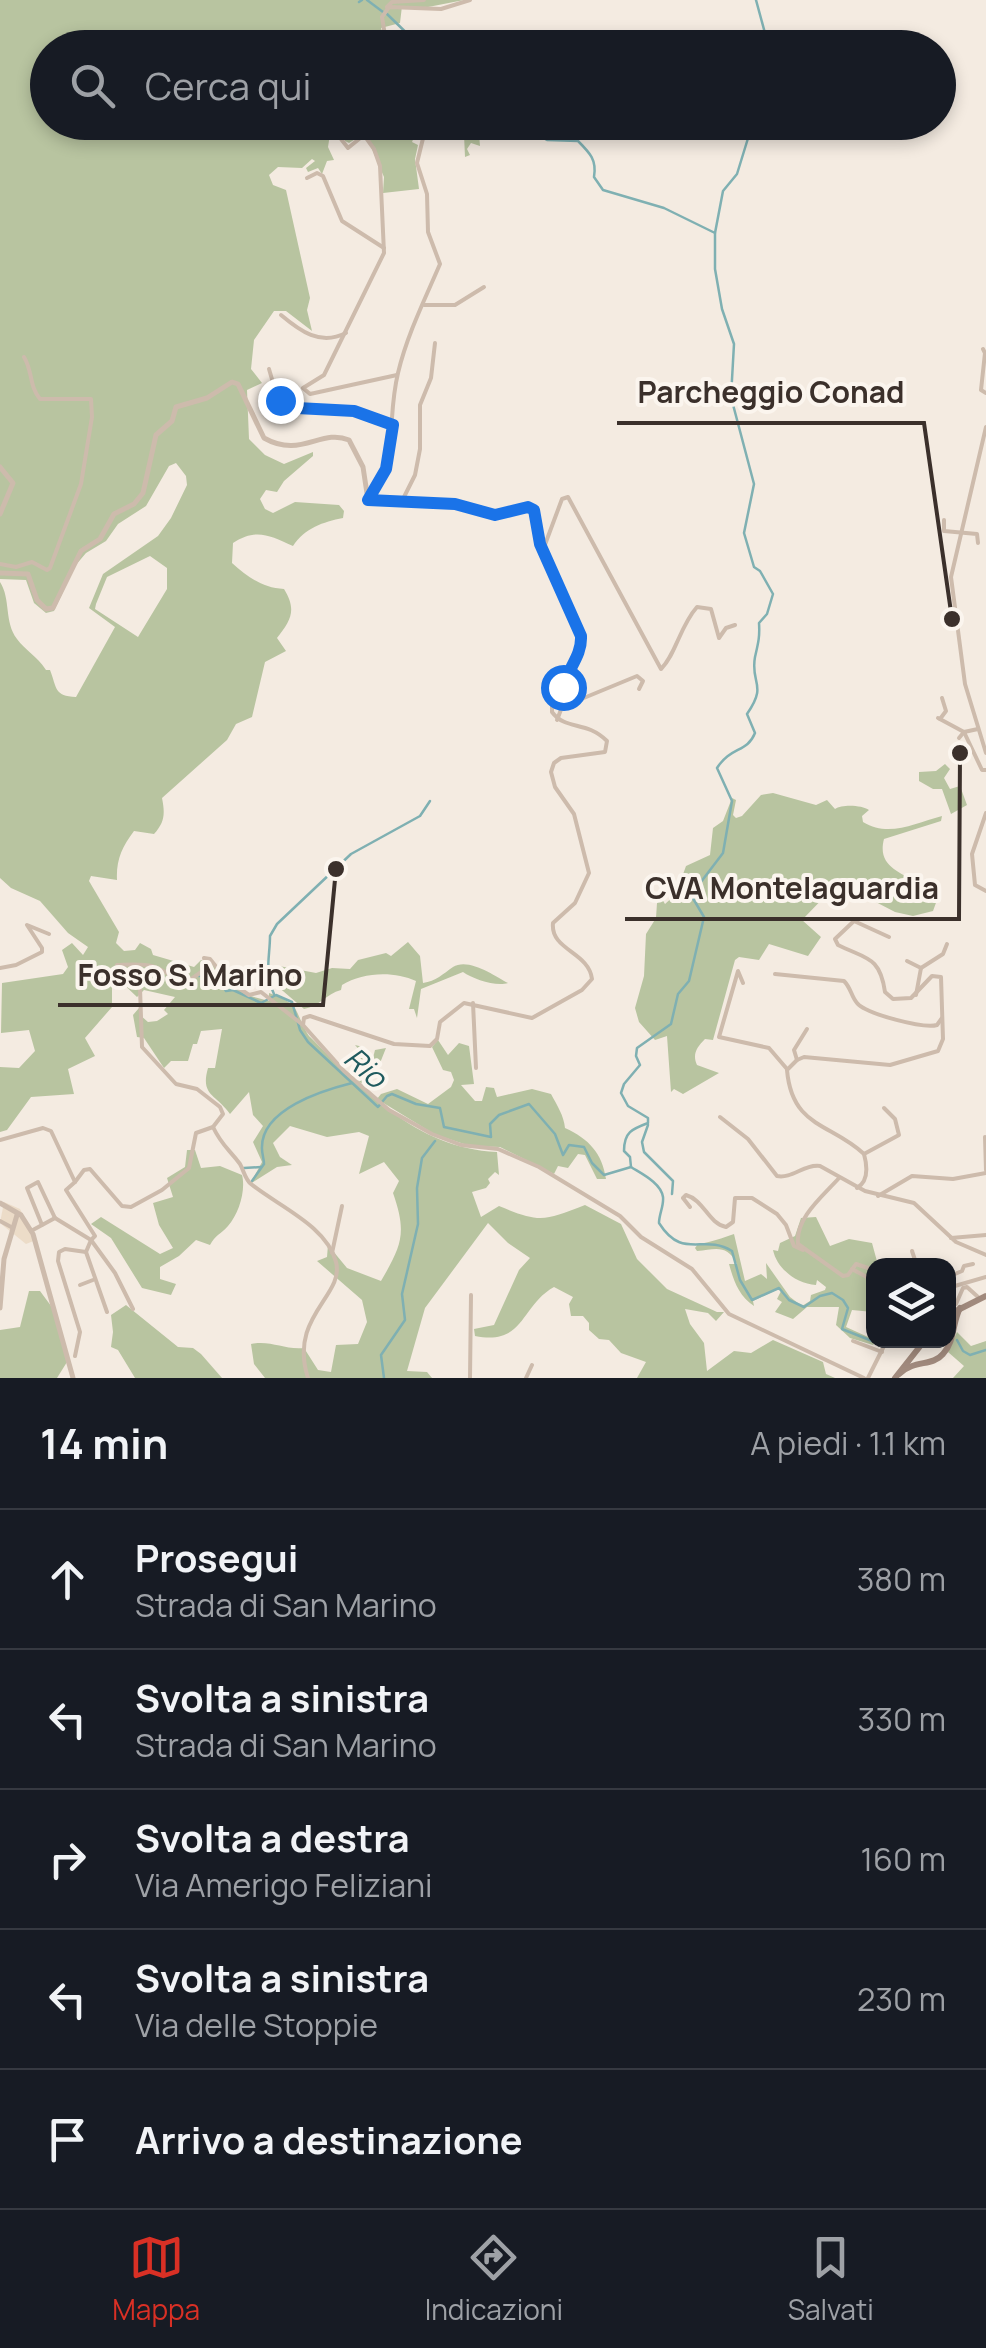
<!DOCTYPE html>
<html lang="it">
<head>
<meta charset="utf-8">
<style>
  :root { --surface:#171b24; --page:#242831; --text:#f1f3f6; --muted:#9ea1a6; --line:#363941; --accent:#d93025 }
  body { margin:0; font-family:Manrope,sans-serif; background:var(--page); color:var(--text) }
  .controls { position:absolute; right:30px; bottom:30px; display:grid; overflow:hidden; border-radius:20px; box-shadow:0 5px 15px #0003 }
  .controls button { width:90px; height:90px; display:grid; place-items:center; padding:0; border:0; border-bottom:2px solid var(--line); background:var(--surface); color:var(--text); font:50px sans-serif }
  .stop { position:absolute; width:30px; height:30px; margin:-22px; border:8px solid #1a73e8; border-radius:50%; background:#fff }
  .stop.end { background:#1a73e8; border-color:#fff; box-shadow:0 2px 10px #0008 }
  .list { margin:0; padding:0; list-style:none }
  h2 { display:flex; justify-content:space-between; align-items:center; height:130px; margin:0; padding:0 40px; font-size:42px }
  h2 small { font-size:32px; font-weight:400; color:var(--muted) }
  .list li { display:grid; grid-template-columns:65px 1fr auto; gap:30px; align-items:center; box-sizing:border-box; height:140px; padding:0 40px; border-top:2px solid var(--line) }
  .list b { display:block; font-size:38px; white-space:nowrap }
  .list p { margin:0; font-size:32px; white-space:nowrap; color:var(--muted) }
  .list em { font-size:32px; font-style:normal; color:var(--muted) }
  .icon { flex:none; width:55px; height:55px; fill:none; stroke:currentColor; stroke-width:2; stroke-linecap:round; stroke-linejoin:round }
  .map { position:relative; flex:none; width:986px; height:1378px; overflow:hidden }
  .search { position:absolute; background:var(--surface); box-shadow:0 5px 15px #0003; left:30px; right:30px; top:30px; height:110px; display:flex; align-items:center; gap:25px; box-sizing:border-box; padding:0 35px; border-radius:55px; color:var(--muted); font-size:38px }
  .sheet { height:830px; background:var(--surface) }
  nav { display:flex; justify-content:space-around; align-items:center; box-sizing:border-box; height:140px; border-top:2px solid var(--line); background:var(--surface); font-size:28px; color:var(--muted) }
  nav a { display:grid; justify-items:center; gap:5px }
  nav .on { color:var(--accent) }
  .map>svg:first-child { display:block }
</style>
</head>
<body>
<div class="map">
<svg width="986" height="1378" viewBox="0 0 986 1378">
  <rect width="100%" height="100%" fill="#f4ebe1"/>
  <!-- green -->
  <g fill="#b8c4a0" fill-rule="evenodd">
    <path d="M0 0H464L423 8 402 6 400 23 381 28 386 47 48 48V122L420 123 412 142 418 145 415 159 419 189 383 193 384 177 365 133 349 143 345 141V129L331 128 328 147 334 160 327 161 322 174 318 168 308 172 306 168 315 161 312 159 302 168 278 167 269 175 273 185 286 190 310 298 307 310 312 331 286 311H274L254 340 251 369 262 383 247 390 249 439 265 455 284 464 313 452V456L284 481 277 492 266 490 260 499 265 509 273 513 295 502 339 505 344 511 343 518C323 522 305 528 293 546 269 535 256 528 233 543L232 563C248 577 262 588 284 589 297 610 291 620 277 638L286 651 265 662 252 717 236 724 227 740 162 798C165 813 165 822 154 834L134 831C122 847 116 860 117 880L91 876 89 881 119 932 116 943 124 951 135 950 140 943 151 949 153 955 194 967 201 960H208L247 995 269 1001V993C303 1005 293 1011 309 1036 364 1090 415 1148 497 1152L499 1175 495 1172 488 1179 490 1183 486 1188 472 1192 481 1217 499 1206C540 1223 544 1221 585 1205L621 1224 637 1259 667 1289 717 1312H724L716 1321 708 1313 685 1309 690 1324 704 1343 707 1371 734 1351 751 1353 773 1340 823 1362 826 1374 835 1378H637L646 1362 621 1353 609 1340 599 1339 589 1330V1323L583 1316H571L569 1304 573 1297 554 1287C520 1306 525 1346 475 1336L474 1329 494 1325 519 1270 530 1258 508 1243 488 1223 425 1308 407 1371 427 1372 432 1378H265L254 1364 251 1344C271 1340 284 1350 304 1348L318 1370 331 1372 336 1345 358 1344 367 1322 362 1300 317 1261 327 1257 328 1245 347 1268 381 1281C402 1245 407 1233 393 1193L399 1181 384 1162 359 1174 369 1136 359 1132 327 1137 290 1126 273 1143 280 1157 292 1165 277 1167 250 1184 262 1162 253 1142 263 1126 253 1115 249 1092 230 1114C216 1094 200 1096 208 1068H215L222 1029 201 1031 197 1044H193L188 1061H171L164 1068 144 1038 137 1037 133 1015 139 1008 140 1015 148 1022 157 1021 168 1014 164 1010 175 997 144 990 137 997 117 978 112 987V1007L85 1038 95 1056 68 1069 74 1094 31 1097 7 1130 0 1132V1067L19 1068 35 1051 29 1030 1 1033 2 983 63 974 68 967 62 950 72 943 83 955 88 947 68 933 40 901 11 888 0 878V582C11 599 4 622 17 639 25 650 37 656 46 670H50C57 688 54 696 76 697L115 627 89 608 103 574 158 536 171 518 187 485 186 476 176 463 169 466 146 506 118 524 106 541 86 553 75 566 54 611 46 613 34 603 26 580 0 579ZM150 556 167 568V589L138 637 95 609 96 604 107 577Z"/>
    <path d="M439 123H476L470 128 479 134 480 146 471 143 467 149 470 155 465 157 464 135H452L453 130Z"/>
    <path d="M945 764 950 769 944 778 950 789 960 786 967 805 951 814 942 789H933L919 781V772L936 771Z"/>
    <path d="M773 793 816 805 827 800 835 809C842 804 862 805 869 810L862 816 863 822C889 838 915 823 942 816L941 821 884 839C877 866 899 871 917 883 924 888 930 894 937 900L933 911 913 916 895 912 870 899 863 891 834 887 802 920 821 937 808 956 769 944 759 960 739 957 735 960 713 1040 705 1039C697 1047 692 1054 697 1065L719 1073 683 1094 674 1089 671 1092 667 1036 655 1040 639 1022 635 1008 644 976 646 934 656 918 657 903 662 899 665 904 676 894 686 866 710 855 713 828 723 821 732 798 736 800 733 815 736 818 742 816 761 795Z"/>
    <path d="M408 942 420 956 423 983C436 981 443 974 453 967 468 957 495 976 508 983 496 987 473 979 463 972L421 989 417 1018 414 1009H409L416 981C394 971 363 972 342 985L341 990C326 994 320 1006 304 1009L276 985 275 973 279 966 316 973 332 968 350 969 358 960 386 953 391 956Z"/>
    <path d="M438 1040 448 1055 459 1043 469 1046 474 1084 461 1085 475 1101H482L486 1087 494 1088 497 1097 532 1089 551 1094C557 1105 564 1116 565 1128 589 1139 602 1153 606 1179H597L585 1155 578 1154 568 1168 558 1166 554 1174 500 1147 470 1146 434 1134 377 1099 381 1094 397 1089 428 1104 451 1087 454 1080 451 1072 443 1070 432 1047Z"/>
    <path d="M355 1045 363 1047 373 1058 375 1050 386 1048 378 1068H373L371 1076 361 1083 353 1076 360 1065 356 1060 362 1053Z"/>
    <path d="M187 1150H195L201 1168 220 1166 242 1175C246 1190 239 1214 228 1226 221 1234 215 1235 210 1245L196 1240 179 1256 160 1267V1279L176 1284 171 1295 142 1288 111 1238 91 1224 101 1217 160 1254 173 1248 159 1225 153 1203 173 1197 167 1178 185 1167Z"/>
    <path d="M816 1217 830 1246 849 1239 872 1243 878 1265 874 1266 873 1312 852 1310 846 1327 877 1341 873 1345 850 1338 836 1325 839 1307H807L793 1319 775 1312 782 1302 777 1299 781 1291 778 1289 753 1301 754 1306C739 1296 734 1282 729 1264H737C727 1244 716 1249 697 1251L695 1248 698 1244C712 1242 722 1238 734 1234L745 1281 761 1274 767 1279 766 1263 790 1297 802 1306 810 1301 811 1295 825 1290 826 1287 817 1280 816 1285C797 1284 777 1269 773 1250L778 1251 780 1243 795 1236 801 1218Z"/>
    <path d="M29 1291H40L54 1310 67 1362 57 1378H0V1330L20 1327Z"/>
    <path d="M126 1305 178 1347 193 1348 201 1354 222 1378H135L118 1350 111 1347 113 1332 111 1315Z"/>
    <path d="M957 1332 971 1346 986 1341V1378H953L964 1366 948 1352Z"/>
  </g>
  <!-- plaza -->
  <path fill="#ecdcc8" d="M4 1202 20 1209 36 1240 26 1244 0 1223Z"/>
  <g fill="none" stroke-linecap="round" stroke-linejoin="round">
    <!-- stream -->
    <g stroke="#7fb0b2" stroke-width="2.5">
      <path d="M367 0 383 12"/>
      <path d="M756 0 769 48"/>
      <path d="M359 2 362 0"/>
      <path d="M387 14 422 48"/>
      <path d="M515 122 547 140 578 141C590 153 597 160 594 177L603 190 664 208 715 233"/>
      <path d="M199 976 215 973 226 991 233 990 261 1003 276 995 292 1002 300 1030 308 1042 378 1107 387 1096 392 1094 416 1104 440 1108 444 1127 491 1137 490 1124 499 1115 529 1104 555 1134 563 1155 569 1145 584 1147 592 1163 604 1175 631 1167C642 1174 661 1183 663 1197 664 1206 659 1214 659 1223 683 1261 703 1233 732 1251L740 1280 752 1300 779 1288 789 1300 804 1307 820 1296 832 1293 843 1300 848 1308 842 1329 872 1341"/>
      <path d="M274 994C264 973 270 956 270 936L277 924 351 854 420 816 430 801"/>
      <path d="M648 1125 642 1142 644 1152 673 1181 672 1194"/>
      <path d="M631 1167 630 1157 624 1151C624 1132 632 1129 648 1123V1118L628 1106 621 1093 624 1084 640 1065 636 1056 637 1048 671 1024 678 994 689 981 704 917 691 895 723 853 732 801 717 768C731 746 747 753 755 733L747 714C768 684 750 684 755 657 758 644 760 637 759 623L767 614 773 594 760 571 754 567 744 533 754 484 731 397 734 344 722 309 715 269V233L723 191 737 174 753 122"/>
      <path d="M244 1168 261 1167"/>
      <path d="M252 1181 264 1164C264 1159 262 1154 262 1149 260 1109 324 1090 352 1083"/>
      <path d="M957 1340 963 1351 970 1355 986 1350"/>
      <path d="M384 1378 381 1355 405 1320 402 1294 418 1224 417 1188 422 1158 435 1141"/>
    </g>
    <!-- minor -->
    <g stroke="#cdbbac" stroke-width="4">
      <path d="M387 7 392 2 424 0"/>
      <path d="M387 48 382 17 389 7 441 9 470 0"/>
      <path d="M427 122 417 163 427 194 428 232 440 264C425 299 407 335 398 373 386 423 400 452 368 500L455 504 495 515 529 507 534 510 541 544 581 636 577 658 568 670 563 687 552 697V712C566 731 586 720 607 741L605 752 561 758 554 763 551 772 555 787 574 814 589 873 575 903 553 923C550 950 589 952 592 979L582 990 532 1018 464 1003 440 1022 437 1039 430 1046 394 1044 310 1016 304 1018 303 1025 344 1071 389 1110 432 1134 461 1145 498 1149 539 1167 620 1216 641 1237 692 1269 729 1314 864 1378"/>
      <path d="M341 139 348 148 364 135 374 149 380 166 384 253 324 375 303 388 310 394 397 375"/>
      <path d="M307 178 317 173 323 176 342 221 384 248"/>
      <path d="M424 305H455L484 287"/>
      <path d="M281 315C300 331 320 346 346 333"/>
      <path d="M983 349 985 353 981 390 986 393"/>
      <path d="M269 369 276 393 287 404 297 408 344 409 393 425"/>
      <path d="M986 427 951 577 965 684 986 753"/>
      <path d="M401 503 415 475 420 449V405L431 378 435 343"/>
      <path d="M944 520V531L977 534 978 543"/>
      <path d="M543 550 562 499 568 497 661 669C676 654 680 626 697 607L711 609 719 638 726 628 735 625"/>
      <path d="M0 564 16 567 32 562 47 570 50 568 81 484 92 417 91 399H40C29 386 33 372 24 357"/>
      <path d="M938 718 964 732 959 738"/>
      <path d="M940 719 946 711 942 698"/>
      <path d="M557 720 562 707 637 676 643 681 639 689"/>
      <path d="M978 729 964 732 982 770H986"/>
      <path d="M986 813 972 854 975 885 986 891"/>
      <path d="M907 961 921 968"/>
      <path d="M0 968 16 965 42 952V948L27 925 49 934"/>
      <path d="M775 974 844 981C851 988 851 996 857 1003 866 1014 924 1029 937 1025L942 1018"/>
      <path d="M743 983 738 971 719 1037 769 1048 787 1069"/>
      <path d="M916 995 921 968 943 954 947 944"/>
      <path d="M473 1003 476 1068"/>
      <path d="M797 1060 794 1050 807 1029"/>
      <path d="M720 1117 748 1139 777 1176C792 1179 804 1164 820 1166L865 1191 914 1203 956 1242 986 1255"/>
      <path d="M213 1127C222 1146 229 1149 240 1164 244 1171 245 1179 251 1184 278 1206 327 1226 336 1262 345 1296 288 1316 308 1378"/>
      <path d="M985 1137 986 1170"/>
      <path d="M0 1140 43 1128 51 1131 75 1182 66 1190 95 1236 91 1240 55 1218 31 1231"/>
      <path d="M864 1154 899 1135 895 1119 884 1108"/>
      <path d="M839 1178C823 1196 795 1218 798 1244L843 1276 848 1275 856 1264 874 1270"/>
      <path d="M75 1182 84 1170 90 1169 122 1206 131 1207 162 1190 189 1168 196 1133 213 1127 223 1114 220 1107 197 1089 176 1084 142 1047 140 988 116 970 117 965C147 964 155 962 179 982H187L207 968 204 958 210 959 226 979 249 995 261 992 303 1025"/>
      <path d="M857 1188C869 1181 867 1165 864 1154 831 1123 792 1128 787 1070L797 1060 804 1057 890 1065 938 1051 943 1039 941 977 932 976 911 998 893 999 885 992C880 956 866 959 838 945L835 939 854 921 889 937"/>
      <path d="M878 1196 912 1176 953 1179 986 1173"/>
      <path d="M690 1207 683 1198 686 1195C704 1200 708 1223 726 1227L733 1222 735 1198H752L777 1214 786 1225 794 1246 803 1250"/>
      <path d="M0 1221 13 1228"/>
      <path d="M42 1225 27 1188 38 1182 55 1218"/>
      <path d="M951 1238 986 1235"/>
      <path d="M912 1251 917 1266"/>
      <path d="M86 1252 107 1312"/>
      <path d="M332 1253 342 1206"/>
      <path d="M852 1269 874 1281"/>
      <path d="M948 1277 962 1271 964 1266 973 1264"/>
      <path d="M80 1285 93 1280"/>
      <path d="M948 1288 986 1277"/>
      <path d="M948 1307 956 1304 963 1288 967 1287 978 1297"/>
      <path d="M853 1341 882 1352"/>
      <path d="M75 1356 80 1332 58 1261 59 1252 65 1249 86 1252 91 1240 115 1273 133 1309"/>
      <path d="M470 1378 471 1295"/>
      <path d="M526 1378 532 1365"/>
      <path d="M868 1378 887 1340"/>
    </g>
    <!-- tertiary -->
    <g stroke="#cdbbac" stroke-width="5">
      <path d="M0 467 13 483 0 514"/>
      <path d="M0 573 28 574 37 600 46 609 53 608 81 551 100 539 114 514 134 504 143 493 156 435 172 421 176 407 207 398 232 382 238 384 264 438C301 459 321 428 349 440L363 467 368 500"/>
      <path d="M0 1203 21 1215 33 1234 73 1378"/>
      <path d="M0 1308 4 1259 17 1215"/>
    </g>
    <!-- secondary -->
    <g stroke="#a18a7d" stroke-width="6">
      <path d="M948 1315 986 1296"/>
      <path d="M899 1374C915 1359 932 1367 943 1354 955 1341 952 1323 960 1308"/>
      <path d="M895 1378 925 1340"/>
    </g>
  </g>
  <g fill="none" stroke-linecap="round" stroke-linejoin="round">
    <!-- route -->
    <path stroke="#1a73e8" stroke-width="12" d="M280 400 297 408 354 411 393 425 386 469 368 500 455 504 495 515 528 507 534 510 540 544 581 636C582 656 568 668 563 687"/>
  </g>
  <g text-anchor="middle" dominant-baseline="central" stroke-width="8" stroke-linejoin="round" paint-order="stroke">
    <!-- water labels -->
    <g font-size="30" font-style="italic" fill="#1f5a5e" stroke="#fbf5ee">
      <text transform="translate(366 1067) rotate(41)">Rio</text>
    </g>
  </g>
  <!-- callouts -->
  <path fill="none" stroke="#3b302b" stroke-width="4" d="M952 619L924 423H617M960 753L959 919H625M336 869L323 1005H58"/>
  <g fill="#3b302b" stroke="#fbf5ee" stroke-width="4">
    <circle cx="952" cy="619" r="10"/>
    <circle cx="960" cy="753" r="10"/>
    <circle cx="336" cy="869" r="10"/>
  </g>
  <g font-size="30" text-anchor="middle" font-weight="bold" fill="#3b302b" stroke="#fbf5ee" stroke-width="8" stroke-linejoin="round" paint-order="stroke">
    <text x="771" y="403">Parcheggio Conad</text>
    <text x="792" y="899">CVA Montelaguardia</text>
    <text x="190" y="986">Fosso S. Marino</text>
  </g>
</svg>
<div class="controls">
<button><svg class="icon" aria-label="layers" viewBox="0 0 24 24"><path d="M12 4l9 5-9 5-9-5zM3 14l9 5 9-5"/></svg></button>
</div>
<div class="stop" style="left:563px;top:687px"></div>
<div class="stop end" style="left:280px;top:400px"></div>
<div class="search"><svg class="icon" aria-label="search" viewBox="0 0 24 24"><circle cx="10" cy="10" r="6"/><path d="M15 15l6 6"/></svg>Cerca qui</div>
</div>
<section class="sheet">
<h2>14 min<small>A piedi · 1.1 km</small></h2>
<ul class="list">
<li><svg class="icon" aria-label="ahead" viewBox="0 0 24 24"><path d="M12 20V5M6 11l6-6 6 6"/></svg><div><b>Prosegui</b><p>Strada di San Marino</p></div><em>380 m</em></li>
<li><svg class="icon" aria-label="left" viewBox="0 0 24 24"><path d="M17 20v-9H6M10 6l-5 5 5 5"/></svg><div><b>Svolta a sinistra</b><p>Strada di San Marino</p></div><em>330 m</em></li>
<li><svg class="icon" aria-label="right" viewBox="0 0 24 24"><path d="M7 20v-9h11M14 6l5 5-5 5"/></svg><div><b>Svolta a destra</b><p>Via Amerigo Feliziani</p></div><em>160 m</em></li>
<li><svg class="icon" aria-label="left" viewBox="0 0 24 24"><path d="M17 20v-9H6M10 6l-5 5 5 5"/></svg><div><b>Svolta a sinistra</b><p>Via delle Stoppie</p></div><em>230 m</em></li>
<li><svg class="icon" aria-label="arrive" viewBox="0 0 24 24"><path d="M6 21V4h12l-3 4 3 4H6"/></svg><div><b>Arrivo a destinazione</b></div></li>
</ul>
</section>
<nav>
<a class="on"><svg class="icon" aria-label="map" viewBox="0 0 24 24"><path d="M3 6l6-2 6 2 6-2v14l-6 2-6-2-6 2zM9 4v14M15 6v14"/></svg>Mappa</a>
<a><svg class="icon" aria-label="directions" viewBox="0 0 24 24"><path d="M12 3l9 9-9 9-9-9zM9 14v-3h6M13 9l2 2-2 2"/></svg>Indicazioni</a>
<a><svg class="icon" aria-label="saved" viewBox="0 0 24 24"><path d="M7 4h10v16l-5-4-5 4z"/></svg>Salvati</a>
</nav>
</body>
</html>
